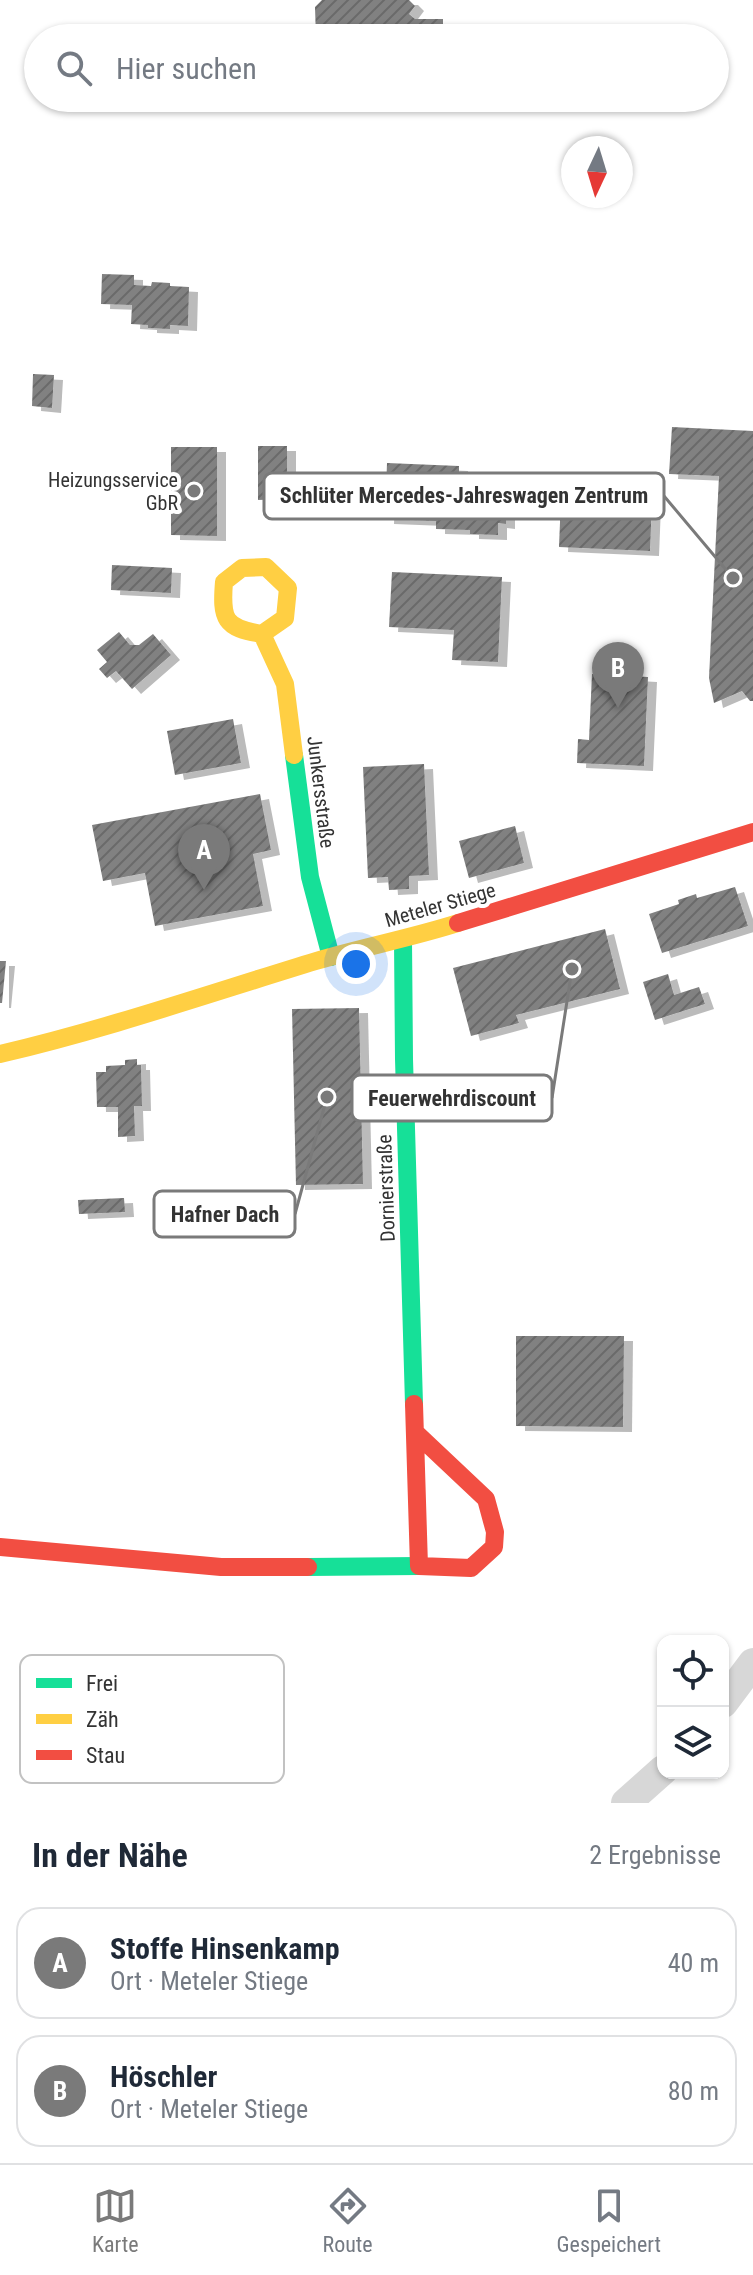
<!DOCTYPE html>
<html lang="de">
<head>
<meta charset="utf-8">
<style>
  :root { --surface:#fff; --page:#f2f2f3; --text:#1f2937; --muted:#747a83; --line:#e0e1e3; --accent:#7a7a7a }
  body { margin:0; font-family:"Roboto Condensed",sans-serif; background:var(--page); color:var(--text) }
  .controls { position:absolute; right:24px; bottom:24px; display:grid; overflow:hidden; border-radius:16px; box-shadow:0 2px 6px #0004 }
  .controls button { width:72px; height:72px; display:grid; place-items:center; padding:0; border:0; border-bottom:2px solid var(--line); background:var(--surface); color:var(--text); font:40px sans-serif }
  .compass { position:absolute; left:561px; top:136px; width:72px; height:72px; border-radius:50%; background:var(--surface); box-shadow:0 2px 6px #0004; rotate:184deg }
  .you { position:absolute; left:356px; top:964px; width:28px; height:28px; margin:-20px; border:6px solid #fff; border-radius:50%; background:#1a73e8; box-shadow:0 0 0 12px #1a73e833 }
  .badge { display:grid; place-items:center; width:52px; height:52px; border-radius:50%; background:var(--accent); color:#fff; font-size:26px; font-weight:700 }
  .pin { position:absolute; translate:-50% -66px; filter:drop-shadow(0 2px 4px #0008) }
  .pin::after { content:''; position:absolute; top:42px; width:28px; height:24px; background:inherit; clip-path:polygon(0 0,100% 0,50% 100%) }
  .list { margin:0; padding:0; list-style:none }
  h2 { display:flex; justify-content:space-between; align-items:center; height:104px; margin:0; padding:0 32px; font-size:34px }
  h2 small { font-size:26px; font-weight:400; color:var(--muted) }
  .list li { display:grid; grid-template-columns:52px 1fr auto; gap:24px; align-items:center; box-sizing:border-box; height:112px; margin:0 16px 16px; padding:0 16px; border:2px solid var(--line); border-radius:24px }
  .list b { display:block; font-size:30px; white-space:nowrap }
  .list p { margin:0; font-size:26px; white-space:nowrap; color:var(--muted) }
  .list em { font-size:26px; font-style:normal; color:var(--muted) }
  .icon { flex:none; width:44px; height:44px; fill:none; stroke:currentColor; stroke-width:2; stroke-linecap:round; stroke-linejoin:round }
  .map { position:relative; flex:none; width:753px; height:1803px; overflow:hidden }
  .search { position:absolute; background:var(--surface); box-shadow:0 2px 6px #0004; left:24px; right:24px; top:24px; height:88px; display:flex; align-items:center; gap:20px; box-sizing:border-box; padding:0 28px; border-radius:44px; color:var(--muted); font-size:30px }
  .sheet { height:360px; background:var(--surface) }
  nav { display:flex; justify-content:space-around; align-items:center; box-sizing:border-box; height:112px; border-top:2px solid var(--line); background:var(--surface); font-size:22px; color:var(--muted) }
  nav a { display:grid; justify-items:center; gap:4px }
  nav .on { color:var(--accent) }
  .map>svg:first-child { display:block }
</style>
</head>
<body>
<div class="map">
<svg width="753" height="1803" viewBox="0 0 753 1803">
  <defs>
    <pattern id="building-hatch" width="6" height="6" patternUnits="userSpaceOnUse" patternTransform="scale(2)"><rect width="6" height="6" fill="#818181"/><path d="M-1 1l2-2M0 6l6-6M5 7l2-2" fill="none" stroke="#6a6a6a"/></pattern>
    <filter id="shadow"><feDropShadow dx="9" dy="5" stdDeviation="0" flood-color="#0004"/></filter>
  </defs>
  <rect width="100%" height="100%" fill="#fff"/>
  <!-- building -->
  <g fill="url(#building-hatch)" filter="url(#shadow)">
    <path d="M322 0H409L415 6 409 14 415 19H443V35L548 34V38H316L315 7Z"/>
    <path d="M415 98H548V106L415 107Z"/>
    <path d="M102 274 134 275V285L151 286 152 282 170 283V286L189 287 188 326 170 325V329L148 328V325L131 324 132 305 101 304Z"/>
    <path d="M33 374 54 375 52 408 32 406Z"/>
    <path d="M672 427 753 431V701H750L742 691 714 703 709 678 719 476 669 474Z"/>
    <path d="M258 446H287V499L258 500Z"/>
    <path d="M171 447H217V536L171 535Z"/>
    <path d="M387 463 459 466V485L486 486 485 498H500L499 510H506V524L498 523V535L470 534V530L436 529V521L385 519Z"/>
    <path d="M562 473 653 476 650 551 559 547Z"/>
    <path d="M112 565 172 568 171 593 111 590Z"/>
    <path d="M392 572 502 577 498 662 452 660 454 630 389 627Z"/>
    <path d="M119 632 130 645H139L153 634 171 655 132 689 116 671 107 678 99 669 107 662 97 650Z"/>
    <path d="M592 674 648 677 644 766 577 763 578 739 589 740Z"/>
    <path d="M233 719 241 763 175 775 167 731Z"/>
    <path d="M424 764 429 875 409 876V889L389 890 388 877 368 878 363 767Z"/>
    <path d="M260 794 271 850 253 854 263 906 155 926 145 873 103 881 92 825Z"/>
    <path d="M515 826 524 863 469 878 459 841Z"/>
    <path d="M735 887 748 926 662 953 649 914 679 904 678 900 696 894 697 898Z"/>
    <path d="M605 929 620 989 516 1015 519 1023 471 1036 453 968Z"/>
    <path d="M0 961H6L2 1003H0Z"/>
    <path d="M668 974 674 995 699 987 705 1004 655 1020 643 982Z"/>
    <path d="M359 1008 363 1184 296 1185 292 1009Z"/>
    <path d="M137 1059V1065H141L142 1106H134L135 1136 118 1137V1107H97L96 1072H106V1066L125 1065V1060Z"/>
    <path d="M124 1198 125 1212 79 1214 78 1200Z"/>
    <path d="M516 1336H624L623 1427 516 1426Z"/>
  </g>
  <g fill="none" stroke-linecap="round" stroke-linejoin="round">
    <!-- street -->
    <g stroke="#d7d7d7" stroke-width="30">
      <path d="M723 1703 753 1663"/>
      <path d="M626 1803 663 1770"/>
    </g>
    <!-- fast -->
    <g stroke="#16e098" stroke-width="18">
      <path d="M294 755 310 877 331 957"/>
      <path d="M403 940 404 1059 414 1404"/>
      <path d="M308 1567 419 1566"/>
    </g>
    <!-- slow -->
    <g stroke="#ffcf43" stroke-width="18">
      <path d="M262 634C224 628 221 619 224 582L242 568 266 567 288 588 285 618 262 634 285 684 294 755"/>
      <path d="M0 1054C107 1029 211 993 316 961 363 947 411 938 458 923"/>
    </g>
    <!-- jam -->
    <g stroke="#f24e42" stroke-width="18">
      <path d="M458 923 753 832"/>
      <path d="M414 1404 419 1566 471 1568 494 1547 495 1532 486 1499 416 1433"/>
      <path d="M0 1547 221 1567H308"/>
    </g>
  </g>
  <!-- markers -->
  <circle fill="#7a7a7a" stroke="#fff" stroke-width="3" cx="194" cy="491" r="8"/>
  <g text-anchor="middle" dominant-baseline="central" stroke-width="8" stroke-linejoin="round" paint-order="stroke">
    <!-- poi labels -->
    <g font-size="20" fill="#333" stroke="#fff" text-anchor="end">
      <text x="178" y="480">Heizungsservice<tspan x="178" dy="23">GbR</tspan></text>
    </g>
    <!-- street labels -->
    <g font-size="20" fill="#333" stroke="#fff">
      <text transform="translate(321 792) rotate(83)">Junkersstraße</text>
      <text transform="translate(440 905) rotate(-16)">Meteler Stiege</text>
      <text transform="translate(386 1188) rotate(-92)">Dornierstraße</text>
    </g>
  </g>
  <!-- legend -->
  <rect x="20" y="1655" width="264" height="128" rx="12" fill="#fff" stroke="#c2c2c2" stroke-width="2"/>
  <rect x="36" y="1678" width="36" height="10" fill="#16e098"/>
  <rect x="36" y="1714" width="36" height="10" fill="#ffcf43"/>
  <rect x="36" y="1750" width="36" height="10" fill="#f24e42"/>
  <g font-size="22" fill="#333">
    <text x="86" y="1691">Frei</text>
    <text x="86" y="1727">Zäh</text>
    <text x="86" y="1763">Stau</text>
  </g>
  <!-- callouts -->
  <path fill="none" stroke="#7a7a7a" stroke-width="3" d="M733 578L664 496M572 969L552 1098M327 1097L295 1214"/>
  <g fill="#7a7a7a" stroke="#fff" stroke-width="3">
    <circle cx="733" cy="578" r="8"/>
    <circle cx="572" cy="969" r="8"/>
    <circle cx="327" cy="1097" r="8"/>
  </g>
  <g fill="#fff" stroke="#7a7a7a" stroke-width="3">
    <rect x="264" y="473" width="400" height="46" rx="8"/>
    <rect x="352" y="1075" width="200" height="46" rx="8"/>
    <rect x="154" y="1191" width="141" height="46" rx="8"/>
  </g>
  <g font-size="22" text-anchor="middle" font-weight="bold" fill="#333">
    <text x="464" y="503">Schlüter Mercedes-Jahreswagen Zentrum</text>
    <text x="452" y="1106">Feuerwehrdiscount</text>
    <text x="225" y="1222">Hafner Dach</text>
  </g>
</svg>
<div class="controls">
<button><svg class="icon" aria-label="locate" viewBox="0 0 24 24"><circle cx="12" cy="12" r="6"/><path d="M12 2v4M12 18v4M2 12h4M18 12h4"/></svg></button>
<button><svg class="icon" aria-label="layers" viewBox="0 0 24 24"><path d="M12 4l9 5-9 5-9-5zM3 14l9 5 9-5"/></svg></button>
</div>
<svg class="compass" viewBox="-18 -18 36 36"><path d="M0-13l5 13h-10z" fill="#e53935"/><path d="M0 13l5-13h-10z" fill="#747a83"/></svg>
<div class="you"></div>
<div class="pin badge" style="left:204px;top:890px">A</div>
<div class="pin badge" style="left:618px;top:708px">B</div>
<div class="search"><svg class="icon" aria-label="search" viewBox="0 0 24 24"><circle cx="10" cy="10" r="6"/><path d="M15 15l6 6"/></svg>Hier suchen</div>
</div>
<section class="sheet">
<h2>In der Nähe<small>2 Ergebnisse</small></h2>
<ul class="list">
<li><span class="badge">A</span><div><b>Stoffe Hinsenkamp</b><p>Ort · Meteler Stiege</p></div><em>40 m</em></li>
<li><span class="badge">B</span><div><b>Höschler</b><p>Ort · Meteler Stiege</p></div><em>80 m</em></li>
</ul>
</section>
<nav>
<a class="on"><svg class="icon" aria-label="map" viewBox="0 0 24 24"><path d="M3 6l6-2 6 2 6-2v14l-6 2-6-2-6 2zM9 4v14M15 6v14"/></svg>Karte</a>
<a><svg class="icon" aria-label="directions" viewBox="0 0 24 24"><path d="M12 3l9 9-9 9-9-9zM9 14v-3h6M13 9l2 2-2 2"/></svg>Route</a>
<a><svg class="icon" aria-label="saved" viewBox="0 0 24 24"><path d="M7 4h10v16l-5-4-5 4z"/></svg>Gespeichert</a>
</nav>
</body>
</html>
